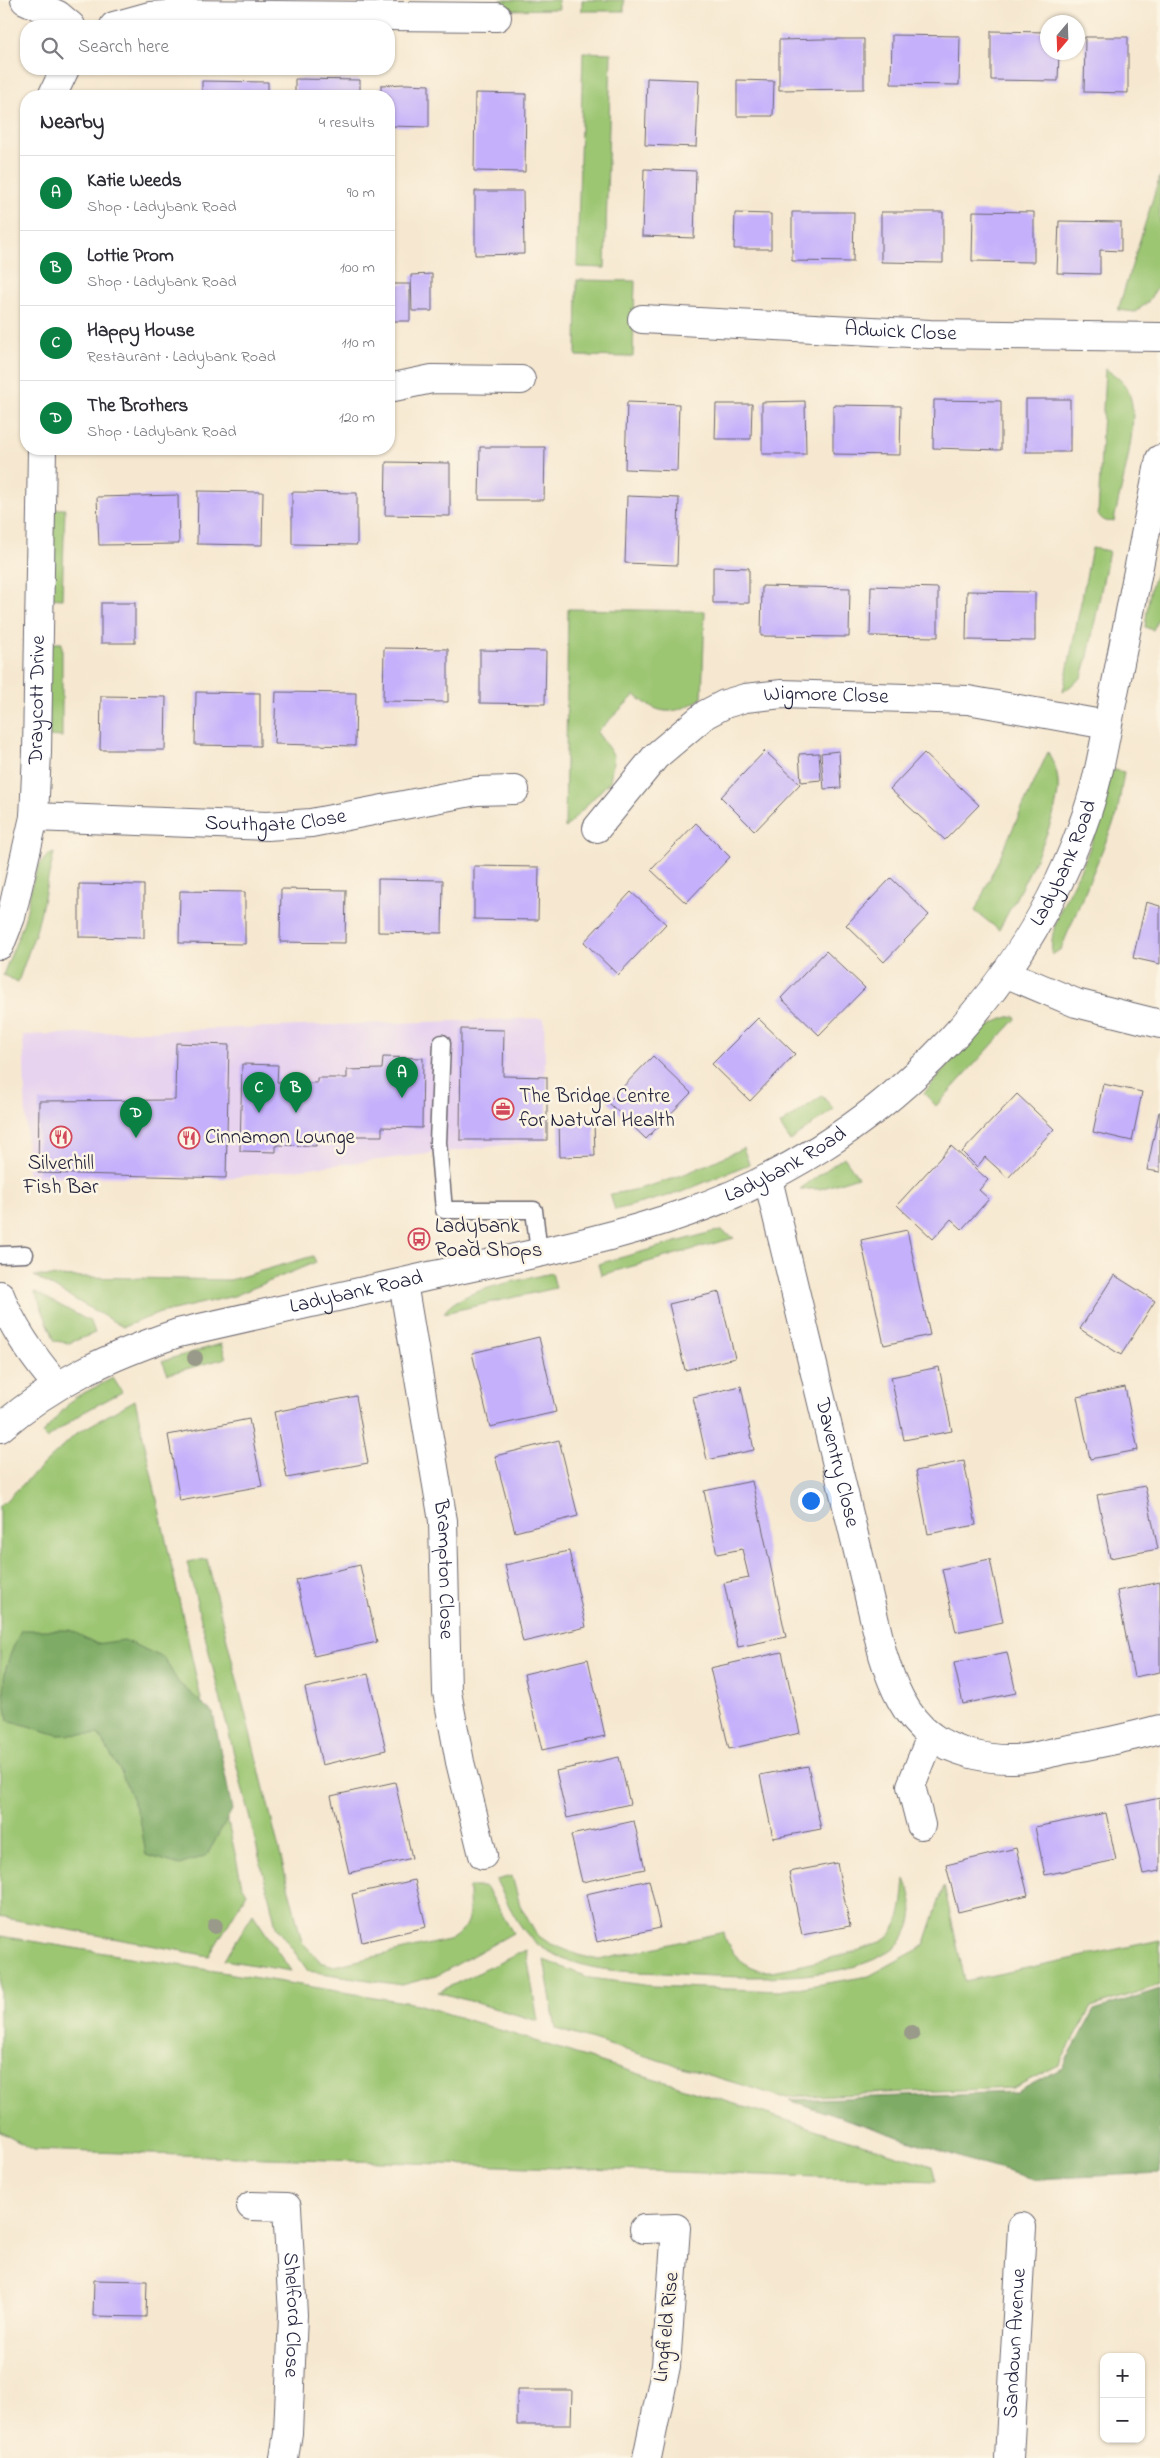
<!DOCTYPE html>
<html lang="en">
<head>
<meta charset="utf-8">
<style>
  :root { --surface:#fff; --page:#f7f7f7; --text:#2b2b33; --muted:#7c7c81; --line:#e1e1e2; --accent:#0b8043 }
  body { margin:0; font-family:"Indie Flower",sans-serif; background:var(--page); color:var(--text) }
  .controls { position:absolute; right:15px; bottom:15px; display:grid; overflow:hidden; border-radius:10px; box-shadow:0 1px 4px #0004 }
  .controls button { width:45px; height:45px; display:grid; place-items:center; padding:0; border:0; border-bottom:1px solid var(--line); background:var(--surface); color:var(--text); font:25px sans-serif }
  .compass { position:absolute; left:1040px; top:15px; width:45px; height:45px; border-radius:50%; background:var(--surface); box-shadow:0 1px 4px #0004; rotate:199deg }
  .you { position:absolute; left:810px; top:1500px; width:18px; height:18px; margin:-12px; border:4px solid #fff; border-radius:50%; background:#1a73e8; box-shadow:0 0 0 8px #1a73e833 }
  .badge { display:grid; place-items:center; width:32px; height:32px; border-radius:50%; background:var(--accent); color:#fff; font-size:16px; font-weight:700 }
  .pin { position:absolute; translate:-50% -41px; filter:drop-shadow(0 1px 2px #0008) }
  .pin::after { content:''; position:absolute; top:26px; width:18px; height:15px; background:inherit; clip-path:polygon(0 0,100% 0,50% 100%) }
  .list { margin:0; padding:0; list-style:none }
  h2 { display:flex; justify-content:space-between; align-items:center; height:65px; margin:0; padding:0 20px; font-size:21px }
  h2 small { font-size:16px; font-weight:400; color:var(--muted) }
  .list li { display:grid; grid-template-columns:32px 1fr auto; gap:15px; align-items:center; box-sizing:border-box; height:75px; padding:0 20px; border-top:1px solid var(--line) }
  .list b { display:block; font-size:19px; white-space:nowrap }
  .list p { margin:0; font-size:16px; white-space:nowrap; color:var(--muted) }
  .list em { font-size:16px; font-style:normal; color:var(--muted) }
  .icon { flex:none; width:28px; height:28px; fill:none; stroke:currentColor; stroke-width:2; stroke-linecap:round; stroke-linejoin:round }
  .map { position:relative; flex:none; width:1160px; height:2458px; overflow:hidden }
  .search { position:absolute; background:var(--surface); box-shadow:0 1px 4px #0004; left:20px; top:20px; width:375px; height:55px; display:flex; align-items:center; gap:12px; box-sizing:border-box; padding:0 18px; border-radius:20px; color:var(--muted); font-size:19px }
  .panel { position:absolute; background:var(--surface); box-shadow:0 1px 4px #0004; left:20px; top:90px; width:375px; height:365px; border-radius:20px }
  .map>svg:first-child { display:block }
</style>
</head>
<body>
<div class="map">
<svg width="1160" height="2458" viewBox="0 0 1160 2458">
  <rect width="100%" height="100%" fill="#fcf5e5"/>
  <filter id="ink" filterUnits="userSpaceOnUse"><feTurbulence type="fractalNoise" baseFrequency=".02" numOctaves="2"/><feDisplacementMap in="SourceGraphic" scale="10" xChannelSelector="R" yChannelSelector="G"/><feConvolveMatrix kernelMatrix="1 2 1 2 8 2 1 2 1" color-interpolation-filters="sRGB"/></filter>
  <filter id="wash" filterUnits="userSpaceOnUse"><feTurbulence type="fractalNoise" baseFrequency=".0096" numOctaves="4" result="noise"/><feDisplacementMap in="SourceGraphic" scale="20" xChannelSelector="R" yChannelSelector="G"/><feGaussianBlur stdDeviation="1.12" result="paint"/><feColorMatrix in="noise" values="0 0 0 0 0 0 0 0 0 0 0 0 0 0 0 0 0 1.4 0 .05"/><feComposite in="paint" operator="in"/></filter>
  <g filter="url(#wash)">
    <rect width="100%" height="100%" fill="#f6e8d0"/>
    <!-- built -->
    <path fill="#e7d2ef" d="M544 1018 547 1140 226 1178 28 1177 23 1035Z"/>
    <!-- green -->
    <g fill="#9dc673" stroke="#607457">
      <path d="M501 0H558L559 9 501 10Z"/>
      <rect x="582" y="0" width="42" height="11"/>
      <path d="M583 52 611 53 605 268 577 267Z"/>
      <path d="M1160 176V283L1147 303 1135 312 1118 310Z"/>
      <path d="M577 280 635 281 633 357 576 356Z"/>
      <path d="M1105 369C1117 376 1126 383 1130 396 1140 424 1120 490 1114 521 1106 523 1103 520 1098 515Z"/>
      <path d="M50 509H65L62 599 48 598Z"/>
      <path d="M1092 548 1109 551 1088 656 1082 677 1063 692Z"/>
      <path d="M1160 566V615L1153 630 1145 627C1148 606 1149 583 1160 566Z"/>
      <path d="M568 609 705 611 702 698C674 715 661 717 635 695L597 732 614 756 610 781 565 828Z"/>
      <path d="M48 643H62V737L47 736Z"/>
      <path d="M1048 752C1053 762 1057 769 1058 781 1062 820 1017 894 999 930L975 911Z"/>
      <path d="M1110 769 1124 772 1117 815 1061 949 1052 955C1048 920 1074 887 1087 855 1098 827 1105 799 1110 769Z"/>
      <path d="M54 853 37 928 18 982 3 975C10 957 18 939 24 921 31 900 30 861 54 853Z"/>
      <path d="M1015 1016 1016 1019 936 1106 924 1093C947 1068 980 1019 1015 1016Z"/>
      <path d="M822 1096 834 1109 790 1141 780 1125Z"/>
      <path d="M743 1148 749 1164 679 1193 615 1210 610 1194C658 1188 700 1168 743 1148Z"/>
      <path d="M844 1157 858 1177 820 1189H800Z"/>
      <path d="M722 1231 734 1238 601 1275 598 1264 712 1232Z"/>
      <path d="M313 1256 316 1262 234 1296 160 1313 123 1327 34 1276 230 1280Z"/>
      <path d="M552 1273 556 1288 444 1313C456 1290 527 1279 552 1273Z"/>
      <path d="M35 1292 91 1322 95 1333 69 1343 55 1341Z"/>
      <path d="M221 1344 226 1358 168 1374 162 1361Z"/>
      <path d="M113 1378 122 1392 82 1413 47 1439 42 1434 74 1398Z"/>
      <path d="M135 1400 242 1885 247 1893 209 1956 0 1917V1506L77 1433Z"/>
      <path d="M207 1559 302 1942 321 1962 334 1966 452 1939C473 1925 469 1910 469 1887H486L513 1933 436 1976 402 1985 308 1971 276 1926 187 1562Z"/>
      <path d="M512 1876 520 1905 536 1934 549 1943 578 1955 599 1960 724 1932C727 1953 746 1968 766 1971 774 1973 844 1955 856 1951 867 1948 882 1942 890 1934 903 1920 903 1897 905 1879 914 1899 917 1922 902 1940 861 1988 722 1977 664 1973 641 1972 617 1972 596 1968 579 1965 561 1958 546 1950 520 1935 509 1905 496 1880Z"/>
      <path d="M944 1886 965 1981 1160 1940V1985L1091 2007 1059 2065 1013 2088 782 2097 556 2029 544 1960 590 1978 653 1986 779 1991 869 1976 924 1946Z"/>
      <path d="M253 1914 291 1971 224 1960Z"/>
      <path d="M0 1936 417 2004 932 2166 936 2181 34 2150 0 2132Z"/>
      <path d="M526 1950 538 2021 438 1992Z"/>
    </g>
    <!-- forest -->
    <g fill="#7eab65" stroke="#506650">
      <path d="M21 1630H70L97 1644 124 1640 164 1658 178 1682 213 1713 232 1810 207 1855 180 1865 146 1855 140 1818 121 1772 98 1734 58 1735 8 1720C0 1676 3 1670 21 1630Z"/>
      <path d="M1160 1989V2173L1034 2179 974 2162 789 2100 1017 2092 1062 2068 1094 2010Z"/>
    </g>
    <g id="blocks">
      <!-- building -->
      <g fill="#c5b1fb">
        <path d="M991 31 1048 32V52H1059L1058 81 991 80Z"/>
        <path d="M892 35 960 36 959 85 891 84Z"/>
        <path d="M1085 37H1128V93L1084 92Z"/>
        <path d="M822 39H864V89L779 90V40Z"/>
        <path d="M647 78 699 80 696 147 645 145Z"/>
        <path d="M295 79 360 80V96H295Z"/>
        <path d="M737 80 774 81 773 116H737Z"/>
        <path d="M202 81 268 82V96H202Z"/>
        <path d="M406 84 429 85V127L389 126V96H381V85Z"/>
        <path d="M475 93 526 94 525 172 474 171Z"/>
        <path d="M644 169 696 171 694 238 642 236Z"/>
        <path d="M475 191H523L524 254 475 255Z"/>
        <path d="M973 211 1034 212V262L972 261Z"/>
        <path d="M792 212H854L853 262 792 261Z"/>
        <path d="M881 212H943V263L881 262Z"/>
        <path d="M735 213 771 214V249H734Z"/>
        <path d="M1059 221 1121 222V251L1100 250V274L1057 273Z"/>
        <path d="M432 274V311H412L411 275Z"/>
        <path d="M389 284H410V321H390Z"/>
        <rect x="1026" y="399" width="44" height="53"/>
        <path d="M934 400 1001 401V450L933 448Z"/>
        <path d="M805 401 806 454H762V402Z"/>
        <path d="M627 402 679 404 677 471 625 469Z"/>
        <path d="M716 404H752L751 439H715Z"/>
        <path d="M833 405 901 406 900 455 833 454Z"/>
        <path d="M480 447H545L544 500H479Z"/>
        <path d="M386 462 450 463V516L385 515Z"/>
        <path d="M198 491 263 492 262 545 197 544Z"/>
        <path d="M292 492 357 493V545L292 544Z"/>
        <path d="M178 495 179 544 99 545 97 497Z"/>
        <path d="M627 496 679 498 677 565 625 563Z"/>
        <path d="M713 567 749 568V603H713Z"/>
        <path d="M762 586 850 588 849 637 761 636Z"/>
        <path d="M871 586 938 588V637L870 636Z"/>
        <path d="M967 591 1035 592V641L966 640Z"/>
        <rect x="101" y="603" width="34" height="40"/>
        <path d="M384 648 448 649V702L383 701Z"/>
        <path d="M480 650 546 651 545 704 480 703Z"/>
        <path d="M196 692 260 693V746L195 745Z"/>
        <path d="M276 692 356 693 355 746 274 744Z"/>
        <path d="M101 696 166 697 165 750H100Z"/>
        <path d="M765 751 800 784 755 831 721 797Z"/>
        <path d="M839 751 841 788 824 789 821 753Z"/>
        <path d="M819 753 821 780 801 782 799 754Z"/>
        <path d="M924 753 979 805 945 840 890 789Z"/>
        <path d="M696 823 730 857 686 903 651 870Z"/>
        <path d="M474 866 539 867 538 920 474 919Z"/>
        <path d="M891 878 929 915 884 962 846 925Z"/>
        <path d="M378 879 443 880 442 933 378 932Z"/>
        <path d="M79 884 144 885V938L79 937Z"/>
        <path d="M281 889 346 890 345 943 280 942Z"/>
        <path d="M180 891 245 892V944L179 943Z"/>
        <path d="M631 892 666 924 618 975 584 942Z"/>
        <path d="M1146 902 1160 906V964L1133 958Z"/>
        <path d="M826 951 865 988 819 1035 781 998Z"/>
        <path d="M758 1018 795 1054 750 1101 712 1064Z"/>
        <path d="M461 1029 504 1030 503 1076 547 1077V1140H460Z"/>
        <path d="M176 1043 229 1045 226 1178 38 1173 39 1101 175 1100Z"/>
        <path d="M653 1056 691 1093 646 1139 608 1102Z"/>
        <path d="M383 1057 423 1058 422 1128 382 1127V1136H346V1143L316 1142V1146L276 1145V1152L240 1151 242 1064 278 1065 277 1082 317 1083V1078H347V1070L382 1069Z"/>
        <path d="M1103 1084 1142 1092 1132 1141 1093 1132Z"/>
        <path d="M1017 1094 1054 1129 1008 1178 985 1157 977 1167 962 1152Z"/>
        <path d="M1159 1112H1160V1172L1147 1170Z"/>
        <path d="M559 1122H594L595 1156 560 1157Z"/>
        <path d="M951 1146 988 1180 979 1190 989 1199 962 1229 951 1219 933 1239 897 1205Z"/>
        <path d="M907 1230 930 1335 884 1345 861 1240Z"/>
        <path d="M1114 1275 1155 1301 1121 1355 1080 1329Z"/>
        <path d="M719 1292 735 1358 685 1370 669 1304Z"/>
        <path d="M539 1337 556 1412 490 1427 472 1353Z"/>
        <path d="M939 1367 952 1431 904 1440 891 1377Z"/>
        <path d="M741 1386 754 1450 707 1460 693 1397Z"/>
        <path d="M1125 1387 1138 1450 1090 1459 1077 1397Z"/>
        <path d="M356 1396 368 1463 287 1478 274 1412Z"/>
        <path d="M249 1419 262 1486 180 1501 168 1435Z"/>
        <path d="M559 1440 578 1516 515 1532 495 1456Z"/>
        <path d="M964 1461 976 1525 928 1534 916 1471Z"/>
        <path d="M752 1481 786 1637 738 1647 724 1583 749 1578 742 1549 717 1554 704 1491Z"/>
        <path d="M1145 1486 1158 1549 1110 1558 1097 1495Z"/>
        <path d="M569 1551 586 1627 523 1642 505 1565Z"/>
        <path d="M990 1559 1003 1622 956 1632 942 1569Z"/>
        <path d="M360 1565 377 1642 314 1656 296 1580Z"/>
        <path d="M1160 1582V1672L1134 1677 1117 1591Z"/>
        <path d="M782 1652 800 1733 729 1749 710 1668Z"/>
        <path d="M1007 1652 1016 1693 963 1704 954 1663Z"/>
        <path d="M588 1659 605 1736 542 1750 524 1674Z"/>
        <path d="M368 1674 386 1750 322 1765 305 1688Z"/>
        <path d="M619 1757 630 1804 567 1818 556 1771Z"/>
        <path d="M808 1766 821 1829 773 1838 760 1775Z"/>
        <path d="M395 1782 412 1858 349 1873 331 1796Z"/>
        <path d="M1160 1798V1871L1143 1874 1127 1805Z"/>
        <path d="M1106 1813 1116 1860 1045 1875 1035 1827Z"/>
        <path d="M634 1821 645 1869 582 1882 571 1835Z"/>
        <path d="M1016 1848 1028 1895 958 1912 946 1865Z"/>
        <path d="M837 1863 850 1926 802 1935 789 1872Z"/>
        <path d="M415 1880 426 1927 362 1942 352 1894Z"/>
        <path d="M649 1880 660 1928 597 1942 586 1894Z"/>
        <path d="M94 2280 147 2281 146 2317 93 2316Z"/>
        <path d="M517 2390H572L571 2425H517Z"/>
      </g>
    </g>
  </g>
  <g filter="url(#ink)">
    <use href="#blocks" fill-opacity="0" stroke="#6c676f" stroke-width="1"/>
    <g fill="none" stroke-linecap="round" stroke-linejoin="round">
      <!-- lane casing -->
      <g stroke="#6c676f" stroke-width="19">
        <g id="lane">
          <path d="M442 1043 438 1142 444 1210H534L539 1253"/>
          <path d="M0 1255 25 1254"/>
        </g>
      </g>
      <!-- street casing -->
      <g stroke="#6c676f" stroke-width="30">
        <g id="street">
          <path d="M25 0 58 15 71 26"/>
          <path d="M114 26 150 16 181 14 497 17"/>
          <path d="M52 96 65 69"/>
          <path id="s1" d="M642 319 930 334 1160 337"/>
          <path d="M389 388 432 379 521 380"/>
          <path id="s2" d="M34 817 267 826 311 823 476 791 515 790"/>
          <path id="s3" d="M597 828 656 756 706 714 725 704 745 698 782 694 968 700 1107 725"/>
          <path id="s4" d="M0 945 11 917 34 817 37 752 42 449"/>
          <path d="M1005 973 1076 1003 1160 1024"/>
          <path id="s5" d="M768 1179 883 1655C892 1684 905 1717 931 1736 953 1752 987 1760 1014 1759 1029 1759 1045 1754 1059 1751 1093 1745 1127 1738 1160 1729"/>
          <path id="s6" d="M403 1283 443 1521 447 1692 460 1762 483 1855"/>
          <path d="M0 1295C13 1329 33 1357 57 1385"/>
          <path d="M921 1825 911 1786 931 1736"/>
          <path id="s7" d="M251 2206 287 2207 293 2315 288 2433 284 2458"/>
          <path d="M644 2229 676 2228 666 2366 647 2458"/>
          <path id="s8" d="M1009 2458 1022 2227"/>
        </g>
      </g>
      <!-- secondary casing -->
      <g stroke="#6c676f" stroke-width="30">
        <g id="secondary">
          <path id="s9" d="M0 1428C55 1381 110 1356 178 1333 262 1314 346 1295 430 1276 517 1257 604 1242 688 1212 872 1148 1024 999 1087 813 1101 771 1107 726 1116 683 1131 609 1145 533 1160 459"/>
        </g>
      </g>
      <!-- lane -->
      <use href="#lane" stroke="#fff" stroke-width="16"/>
      <!-- street -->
      <use href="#street" stroke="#fff" stroke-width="28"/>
      <!-- secondary -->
      <use href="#secondary" stroke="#fff" stroke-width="28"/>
    </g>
    <!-- trees -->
    <g fill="#999a89">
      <circle cx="195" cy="1358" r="8"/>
      <circle cx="215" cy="1926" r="8"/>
      <circle cx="912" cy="2033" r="8"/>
    </g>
  </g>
  <!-- icons -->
  <defs>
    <g id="office-ring" transform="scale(1.125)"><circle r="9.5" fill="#fcf5e5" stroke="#d1495b" stroke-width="1.5"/><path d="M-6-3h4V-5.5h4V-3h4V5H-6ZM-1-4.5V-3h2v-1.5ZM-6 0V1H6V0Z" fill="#d1495b"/></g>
    <g id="restaurant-ring" transform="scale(1.125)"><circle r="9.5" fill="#fcf5e5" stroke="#d1495b" stroke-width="1.5"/><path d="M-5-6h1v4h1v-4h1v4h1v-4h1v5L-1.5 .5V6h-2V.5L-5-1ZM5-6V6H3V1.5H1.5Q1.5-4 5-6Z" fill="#d1495b"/></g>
    <g id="bus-ring" transform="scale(1.125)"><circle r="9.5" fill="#fcf5e5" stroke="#d1495b" stroke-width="1.5"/><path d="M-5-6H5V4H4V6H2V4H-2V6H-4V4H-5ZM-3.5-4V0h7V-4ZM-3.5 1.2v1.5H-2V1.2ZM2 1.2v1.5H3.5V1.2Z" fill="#d1495b"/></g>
  </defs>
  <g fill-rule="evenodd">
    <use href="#office-ring" x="503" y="1109"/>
    <use href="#restaurant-ring" x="61" y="1137"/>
    <use href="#restaurant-ring" x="189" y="1138"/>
    <use href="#bus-ring" x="419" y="1239"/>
  </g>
  <g text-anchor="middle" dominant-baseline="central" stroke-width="5" stroke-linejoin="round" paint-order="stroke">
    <!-- street labels -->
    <g font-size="21" fill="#22223b" stroke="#fcf5e5">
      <text stroke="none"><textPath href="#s1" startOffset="259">Adwick Close</textPath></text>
      <text stroke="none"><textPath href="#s3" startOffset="282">Wigmore Close</textPath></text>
      <text stroke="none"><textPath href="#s4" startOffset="250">Draycott Drive</textPath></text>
      <text stroke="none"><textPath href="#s2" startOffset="242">Southgate Close</textPath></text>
      <text stroke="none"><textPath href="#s9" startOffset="1256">Ladybank Road</textPath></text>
      <text stroke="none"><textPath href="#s9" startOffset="836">Ladybank Road</textPath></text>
      <text stroke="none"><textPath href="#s9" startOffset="386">Ladybank Road</textPath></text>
      <text stroke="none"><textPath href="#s5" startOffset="292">Daventry Close</textPath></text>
      <text stroke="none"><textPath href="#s6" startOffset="290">Brampton Close</textPath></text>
      <text stroke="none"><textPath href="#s7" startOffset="144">Shelford Close</textPath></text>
      <text transform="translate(667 2327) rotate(-84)">Lingfield Rise</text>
      <text stroke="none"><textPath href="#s8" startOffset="115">Sandown Avenue</textPath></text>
    </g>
    <!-- poi labels -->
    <g font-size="21" fill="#22223b" stroke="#fcf5e5" text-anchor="start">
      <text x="519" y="1097">The Bridge Centre<tspan x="519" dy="24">for Natural Health</tspan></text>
      <text x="205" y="1138">Cinnamon Lounge</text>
      <text x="61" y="1164" text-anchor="middle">Silverhill<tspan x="61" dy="24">Fish Bar</tspan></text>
      <text x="435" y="1227">Ladybank<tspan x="435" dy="24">Road Shops</tspan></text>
    </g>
  </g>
</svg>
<div class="controls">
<button>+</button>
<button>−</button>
</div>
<svg class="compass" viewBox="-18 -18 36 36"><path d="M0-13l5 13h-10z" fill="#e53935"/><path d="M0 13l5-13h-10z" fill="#7c7c81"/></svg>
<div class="you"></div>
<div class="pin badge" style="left:402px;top:1098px">A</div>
<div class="pin badge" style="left:296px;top:1113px">B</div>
<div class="pin badge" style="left:259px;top:1113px">C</div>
<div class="pin badge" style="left:136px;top:1138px">D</div>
<div class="search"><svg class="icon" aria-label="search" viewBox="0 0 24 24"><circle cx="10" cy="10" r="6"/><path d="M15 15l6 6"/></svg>Search here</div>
<section class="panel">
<h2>Nearby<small>4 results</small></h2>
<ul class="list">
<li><span class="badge">A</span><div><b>Katie Weeds</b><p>Shop · Ladybank Road</p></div><em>90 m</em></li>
<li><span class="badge">B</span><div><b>Lottie Prom</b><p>Shop · Ladybank Road</p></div><em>100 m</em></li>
<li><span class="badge">C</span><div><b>Happy House</b><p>Restaurant · Ladybank Road</p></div><em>110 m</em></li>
<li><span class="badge">D</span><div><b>The Brothers</b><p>Shop · Ladybank Road</p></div><em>120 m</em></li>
</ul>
</section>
</div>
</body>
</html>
